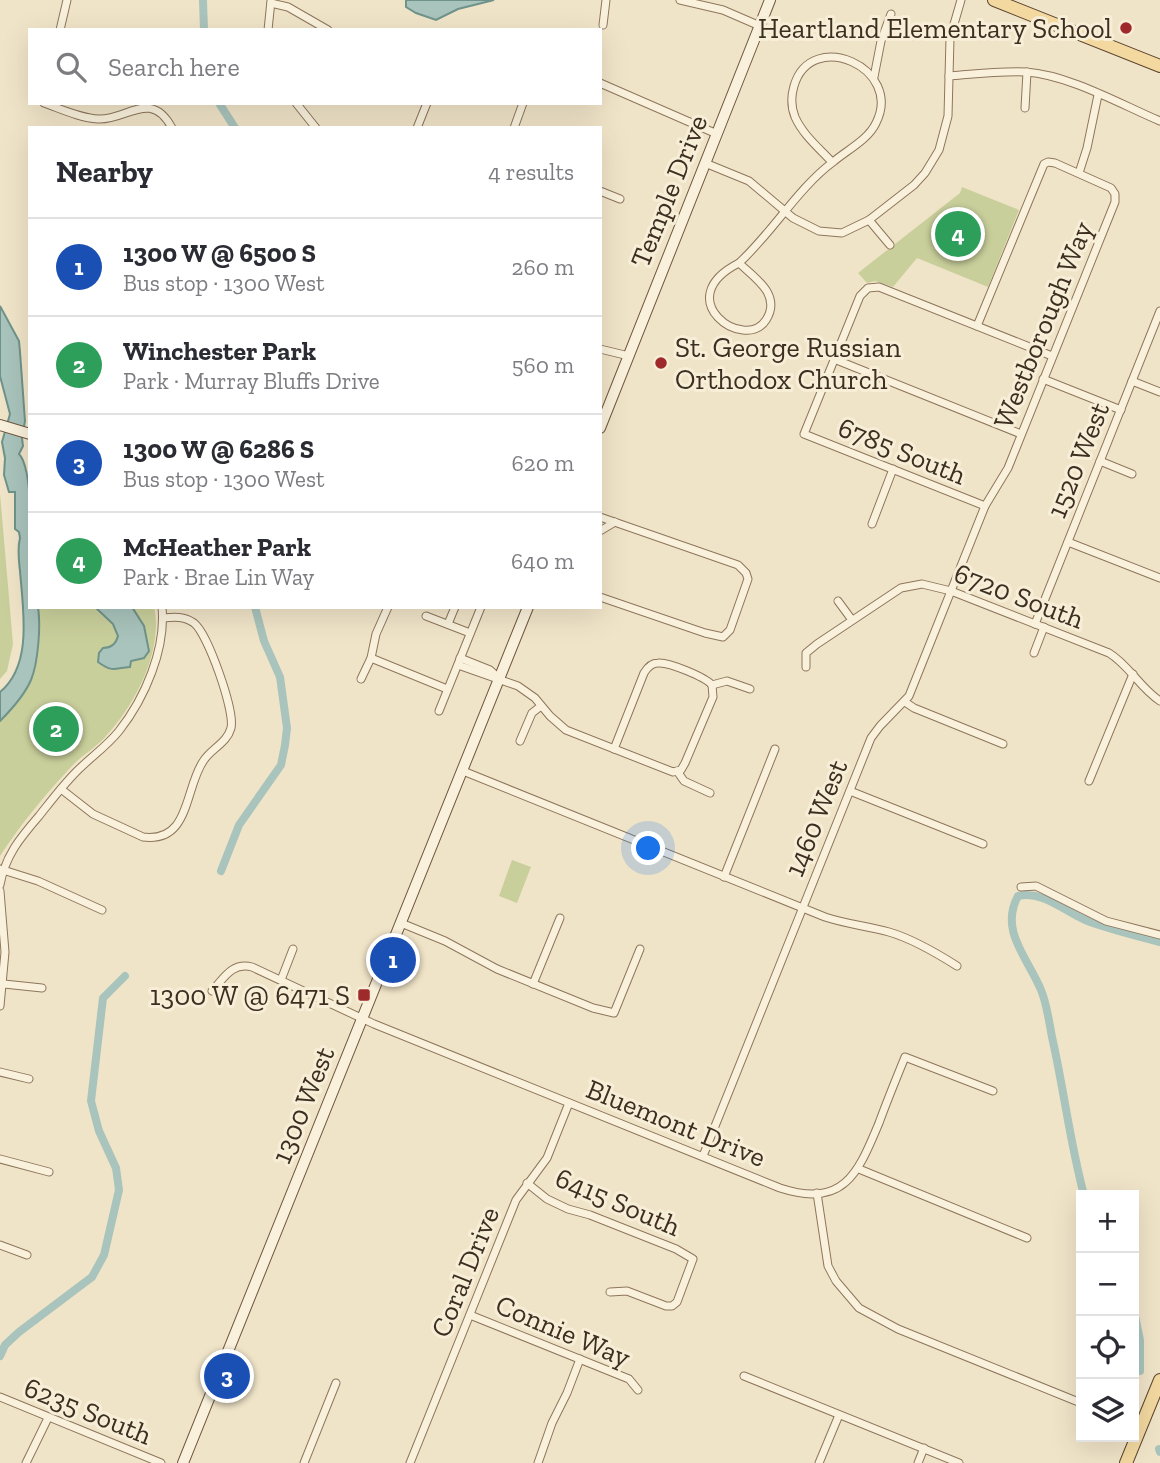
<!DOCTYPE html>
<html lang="en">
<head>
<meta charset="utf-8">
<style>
  :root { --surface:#fff; --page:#f2f2f3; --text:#2b2b33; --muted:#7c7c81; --line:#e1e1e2; --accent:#0b8043 }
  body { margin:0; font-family:"Zilla Slab",serif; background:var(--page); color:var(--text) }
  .controls { position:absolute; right:21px; bottom:21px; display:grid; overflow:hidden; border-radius:0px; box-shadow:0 7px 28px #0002 }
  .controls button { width:63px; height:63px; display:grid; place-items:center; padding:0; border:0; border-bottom:2px solid var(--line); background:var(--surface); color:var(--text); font:35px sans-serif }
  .you { position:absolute; left:649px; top:849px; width:24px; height:24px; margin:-18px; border:5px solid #fff; border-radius:50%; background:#1a73e8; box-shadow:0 0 0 10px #1a73e833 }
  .badge { display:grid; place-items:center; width:46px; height:46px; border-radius:50%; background:var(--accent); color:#fff; font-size:23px; font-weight:700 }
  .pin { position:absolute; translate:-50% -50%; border:4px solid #fff; box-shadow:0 2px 7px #0006 }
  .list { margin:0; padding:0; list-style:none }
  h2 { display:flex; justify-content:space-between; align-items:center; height:91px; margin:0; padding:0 28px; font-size:30px }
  h2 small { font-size:23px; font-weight:400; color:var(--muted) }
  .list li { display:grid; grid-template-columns:46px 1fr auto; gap:21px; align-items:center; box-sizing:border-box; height:98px; padding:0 28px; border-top:2px solid var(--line) }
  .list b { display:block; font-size:26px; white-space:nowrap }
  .list p { margin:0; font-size:23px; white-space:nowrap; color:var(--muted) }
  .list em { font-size:23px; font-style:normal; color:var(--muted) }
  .icon { flex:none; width:38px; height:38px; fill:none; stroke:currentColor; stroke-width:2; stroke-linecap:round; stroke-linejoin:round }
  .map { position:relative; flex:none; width:1160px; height:1463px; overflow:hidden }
  .search { position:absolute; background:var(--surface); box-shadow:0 7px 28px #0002; left:28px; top:28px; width:574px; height:77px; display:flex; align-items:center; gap:18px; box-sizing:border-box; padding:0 24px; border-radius:0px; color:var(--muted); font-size:26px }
  .panel { position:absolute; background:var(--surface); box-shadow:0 7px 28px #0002; left:28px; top:126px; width:574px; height:483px; border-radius:0px }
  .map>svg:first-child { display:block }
</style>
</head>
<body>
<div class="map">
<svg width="1160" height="1463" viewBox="0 0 1160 1463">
  <rect width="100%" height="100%" fill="#f0e4c8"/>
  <!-- green -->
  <g fill="#c9cf9b">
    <path d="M962 187 1019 210 988 287 917 258 893 287 875 281 867 283 858 273 960 193Z"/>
    <path d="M0 493 13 644 7 671 0 679Z"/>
    <path d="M31 607H154C164 649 135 705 107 735 97 747 82 755 71 767 45 795 20 825 0 856V706L15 692Z"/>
    <path d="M512 860 531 867 517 903 499 896Z"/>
  </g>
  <!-- water -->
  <g fill="#a9c4bc" stroke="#6f938a" stroke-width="2">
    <path d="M406 0H494L458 9 436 20 416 13 406 7Z"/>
    <path d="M0 306 19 341 20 352 25 421 22 438 23 446 19 454C36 470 30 579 30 607H38C41 626 38 663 31 680 24 696 12 709 0 721V692C33 665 23 610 20 571 19 561 17 549 20 538L19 532 15 529V492H9L4 475 5 458 2 442 10 414 0 376Z"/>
    <path d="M95 607H132L144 626 149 651 144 658 131 661 130 667C114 668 113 673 98 662L99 653 103 648C111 648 116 644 118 636L113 624Z"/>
  </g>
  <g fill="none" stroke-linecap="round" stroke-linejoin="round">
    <!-- canal -->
    <g stroke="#a9c4bc" stroke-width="8">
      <path d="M203 0 204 30"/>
      <path d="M219 103 235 128"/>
      <path d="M221 871 239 825 281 765 285 745 287 728 280 677 264 641 255 607"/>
      <path d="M1084 1195C1070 1143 1064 1090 1052 1037 1049 1022 1047 1004 1041 990 1028 958 999 931 1018 896 1044 890 1066 913 1090 922 1113 930 1136 936 1160 942"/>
      <path d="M1134 1311 1140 1340V1371"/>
      <path d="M0 1356 5 1345 19 1332 92 1277 104 1255 119 1190 116 1168 99 1131 91 1101 103 998 125 976"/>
      <path d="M1159 1449 1160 1452"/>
    </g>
    <!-- street casing -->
    <g stroke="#8d765c" stroke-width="9">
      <g id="street">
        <path d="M680 0 723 10 760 26"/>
        <path d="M271 3 288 7 328 30"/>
        <path d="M603 25 606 0"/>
        <path d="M60 30 67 0"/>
        <path d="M268 30 271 1"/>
        <path d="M949 76C974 74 1000 71 1026 72 1069 75 1120 104 1160 121"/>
        <path d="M874 77 881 41 891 14"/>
        <path d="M600 83 717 134"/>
        <path d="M44 103C61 109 80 118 98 119 126 121 151 88 172 128"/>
        <path d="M296 103 316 128"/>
        <path d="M1025 108 1027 72"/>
        <path d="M417 128 427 103"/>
        <path d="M514 128 523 103"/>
        <path d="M705 163 749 181 793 218 819 231 842 233 869 220 914 185 925 173 939 150 948 116 950 38 961 0"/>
        <path d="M1079 173 1087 148 1098 95"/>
        <path d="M600 191 620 199"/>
        <path d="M869 220 890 245"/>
        <path d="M739 263C772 233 798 188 833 162 847 150 868 140 876 123 904 68 811 27 794 86 791 96 791 107 795 117 803 135 819 148 832 162"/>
        <path d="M739 263C755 278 782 295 766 320 745 353 668 299 739 263Z"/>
        <path d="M600 349 629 356"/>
        <path d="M834 359 1021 434"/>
        <path d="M1043 379 1121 410"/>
        <path d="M1132 381 1160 392"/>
        <path d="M1100 461 1132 474"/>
        <path d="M985 506 804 434 860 296 868 288 879 287 1052 356"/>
        <path d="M600 517 738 565 746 573 748 579 730 630 723 637 705 633 600 597"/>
        <path d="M872 524 893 469"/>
        <path d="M600 531 615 522"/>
        <path d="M1068 542 1160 578"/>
        <path d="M838 601 852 620"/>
        <path d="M426 616 470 633"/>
        <path d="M448 624 455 607"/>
        <path d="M1035 624 1160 311"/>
        <path d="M1034 653 1044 627"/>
        <path d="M371 658 447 689"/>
        <path d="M460 658 490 670 499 678"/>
        <path d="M458 665 518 686 535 698 550 716 566 730 673 772 681 770 685 763 713 697 712 685"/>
        <path d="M806 667V653L817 644 901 588 922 584 951 591 1109 653C1129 665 1140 688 1160 701"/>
        <path d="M361 679 371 658 376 634 388 607"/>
        <path d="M712 685 727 681 750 689"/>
        <path d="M905 702 914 708 1003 744"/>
        <path d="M439 711 481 607"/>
        <path d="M520 741 532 713 541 706"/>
        <path d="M614 749 644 673C647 668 651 663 658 663 669 662 705 677 712 685"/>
        <path d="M463 771 825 917C846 924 867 926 889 932 913 939 935 952 957 966"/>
        <path d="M677 771 684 781 710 793"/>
        <path d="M1089 781 1133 674"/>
        <path d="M61 789 93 814 143 837C191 843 184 788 204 760 212 748 227 743 231 728 235 711 208 634 194 623 184 616 174 617 163 618"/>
        <path d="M850 791 983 844"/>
        <path d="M0 869 38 881 102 910"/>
        <path d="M724 877 775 749"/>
        <path d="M0 885C5 856 20 838 39 816 51 801 63 785 77 771 91 757 107 746 119 731 145 698 166 649 162 607"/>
        <path d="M1021 887 1036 886 1106 921 1160 935"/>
        <path d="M0 891 5 952 0 1006"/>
        <path d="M401 923 445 941 497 969 593 1008 614 1013 640 949"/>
        <path d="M281 980 293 949"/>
        <path d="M4 984 42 988"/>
        <path d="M533 984 560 918"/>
        <path d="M212 991C224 978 232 962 252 967L374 1024 780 1188C844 1209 858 1173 879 1123 887 1101 896 1079 905 1057L993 1091"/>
        <path d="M0 1072 29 1079"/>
        <path d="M703 1156 871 738 880 726 909 696 985 506 1008 468 1115 202V194L1111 188 1055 163 1048 162 1044 164 977 326"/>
        <path d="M0 1159 49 1172"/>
        <path d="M859 1169 1027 1238"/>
        <path d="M527 1183 547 1199 568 1209 590 1215 676 1249 693 1259 677 1302 672 1306H666L627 1291 610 1292"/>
        <path d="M817 1193 828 1266 836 1281 859 1308 898 1329 1081 1403"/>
        <path d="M0 1245 27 1255"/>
        <path d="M470 1315 629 1379 638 1390"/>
        <path d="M744 1376 959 1463"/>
        <path d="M0 1397 161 1463"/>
        <path d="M26 1463 48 1418"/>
        <path d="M304 1463 336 1383"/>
        <path d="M410 1463 516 1200 547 1158 569 1103"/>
        <path d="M538 1463 552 1423 567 1393 580 1359"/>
        <path d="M819 1463 839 1415"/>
        <path d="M918 1463 924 1448"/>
      </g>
    </g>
    <!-- secondary casing -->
    <g stroke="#6f573f" stroke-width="12">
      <g id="secondary">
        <path d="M0 425 30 434"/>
        <path d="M600 428 770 0"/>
        <path d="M183 1463 528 607"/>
      </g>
    </g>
    <!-- primary casing -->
    <g stroke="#5b4430" stroke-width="14">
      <g id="primary">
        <path d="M994 0 1160 66"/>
        <path d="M1126 1463 1160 1380"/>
      </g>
    </g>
    <!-- street -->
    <use href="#street" stroke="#faf1dc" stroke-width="7"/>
    <!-- secondary -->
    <use href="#secondary" stroke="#faf1dc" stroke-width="10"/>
    <!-- primary -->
    <use href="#primary" stroke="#f3d9a0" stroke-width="12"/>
  </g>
  <!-- markers -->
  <g fill="#9e2a2b" stroke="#f7eed8" stroke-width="2.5">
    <circle cx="1126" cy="28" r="7"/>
    <circle cx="661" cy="363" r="7"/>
    <rect x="357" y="988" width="14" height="14" rx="3.5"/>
  </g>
  <g text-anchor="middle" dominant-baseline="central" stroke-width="6" stroke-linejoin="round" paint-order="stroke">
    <!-- poi labels -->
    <g font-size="28" fill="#3d2e20" stroke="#f7eed8" text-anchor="end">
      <text x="1112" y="28">Heartland Elementary School</text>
      <text x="675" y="347" text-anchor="start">St. George Russian<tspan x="675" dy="32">Orthodox Church</tspan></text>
      <text x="350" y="995">1300 W @ 6471 S</text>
    </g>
    <!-- street labels -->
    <g font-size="28" fill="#3d2e20" stroke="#f7eed8">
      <text transform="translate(669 191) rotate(-68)">Temple Drive</text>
      <text transform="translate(1043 325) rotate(-68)">Westborough Way</text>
      <text transform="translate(902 451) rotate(22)">6785 South</text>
      <text transform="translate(1078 460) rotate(-68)">1520 West</text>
      <text transform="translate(1019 596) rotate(21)">6720 South</text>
      <text transform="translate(816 818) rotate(-68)">1460 West</text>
      <text transform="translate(303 1105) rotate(-68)">1300 West</text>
      <text transform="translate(676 1123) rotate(22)">Bluemont Drive</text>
      <text transform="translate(618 1202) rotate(23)">6415 South</text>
      <text transform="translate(465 1272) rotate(-68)">Coral Drive</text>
      <text transform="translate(563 1331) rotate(23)">Connie Way</text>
      <text transform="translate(88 1411) rotate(22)">6235 South</text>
    </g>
  </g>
</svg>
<div class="controls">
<button>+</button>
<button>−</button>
<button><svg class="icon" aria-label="locate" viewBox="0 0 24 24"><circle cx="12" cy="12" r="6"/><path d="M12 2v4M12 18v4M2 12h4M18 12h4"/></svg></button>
<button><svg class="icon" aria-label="layers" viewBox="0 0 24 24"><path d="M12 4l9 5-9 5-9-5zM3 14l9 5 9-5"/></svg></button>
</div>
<div class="you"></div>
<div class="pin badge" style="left:393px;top:960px;background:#1a4fb4">1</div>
<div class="pin badge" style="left:56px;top:729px;background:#2e9e5b">2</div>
<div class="pin badge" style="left:227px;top:1376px;background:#1a4fb4">3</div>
<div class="pin badge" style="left:958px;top:234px;background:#2e9e5b">4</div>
<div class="search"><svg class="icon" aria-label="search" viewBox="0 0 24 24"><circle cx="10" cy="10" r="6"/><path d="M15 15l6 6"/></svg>Search here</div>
<section class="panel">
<h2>Nearby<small>4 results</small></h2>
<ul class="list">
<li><span class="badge" style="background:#1a4fb4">1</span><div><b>1300 W @ 6500 S</b><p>Bus stop · 1300 West</p></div><em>260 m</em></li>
<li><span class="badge" style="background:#2e9e5b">2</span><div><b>Winchester Park</b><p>Park · Murray Bluffs Drive</p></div><em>560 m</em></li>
<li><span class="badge" style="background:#1a4fb4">3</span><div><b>1300 W @ 6286 S</b><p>Bus stop · 1300 West</p></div><em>620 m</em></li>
<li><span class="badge" style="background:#2e9e5b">4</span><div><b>McHeather Park</b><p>Park · Brae Lin Way</p></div><em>640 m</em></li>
</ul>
</section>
</div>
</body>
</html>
